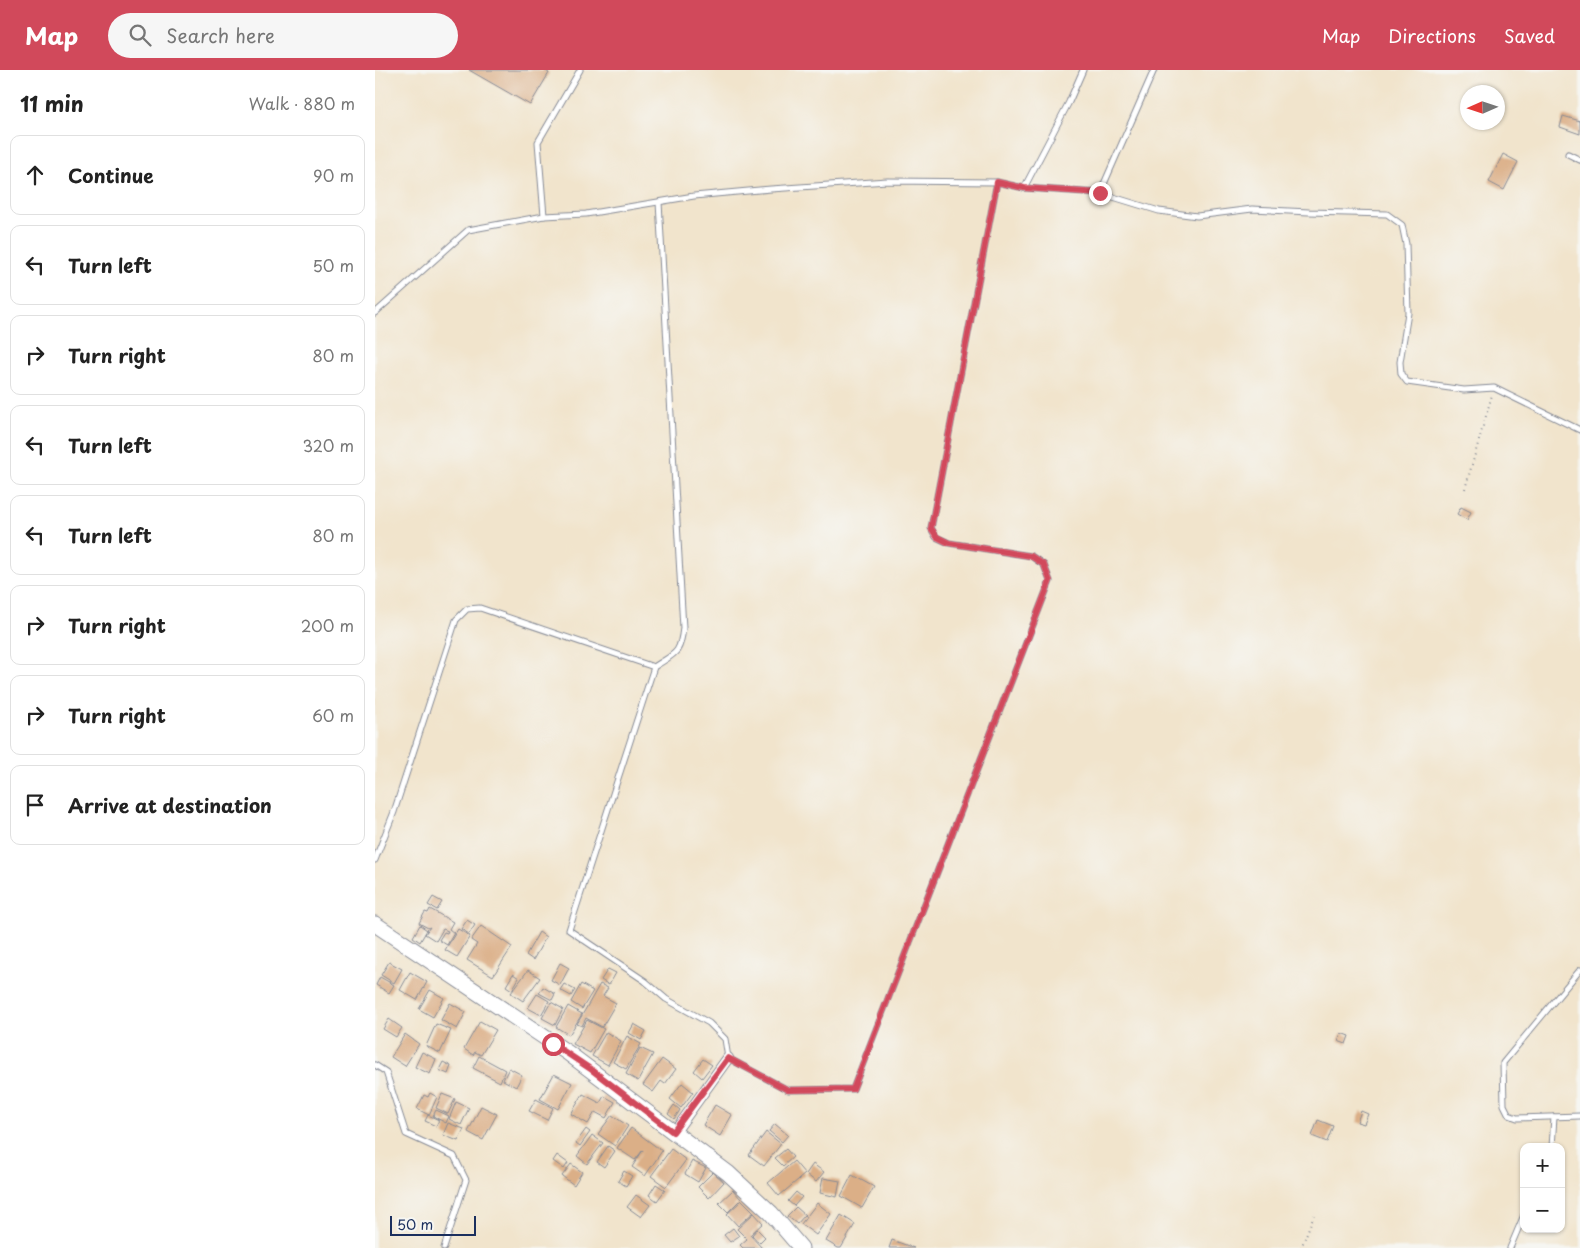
<!DOCTYPE html>
<html lang="en">
<head>
<meta charset="utf-8">
<style>
  :root { --surface:#fff; --page:#f6f6f6; --text:#222; --muted:#767676; --line:#e0e0e0; --accent:#d1495b }
  body { margin:0; font-family:"Playpen Sans",sans-serif; background:var(--page); color:var(--text) }
  .controls { position:absolute; right:15px; bottom:15px; display:grid; overflow:hidden; border-radius:10px; box-shadow:0 1px 4px #0004 }
  .controls button { width:45px; height:45px; display:grid; place-items:center; padding:0; border:0; border-bottom:1px solid var(--line); background:var(--surface); color:var(--text); font:25px sans-serif }
  .compass { position:absolute; left:1085px; top:15px; width:45px; height:45px; border-radius:50%; background:var(--surface); box-shadow:0 1px 4px #0004; rotate:267deg }
  .scale { position:absolute; left:15px; bottom:12px; width:86px; box-sizing:border-box; padding-left:5px; border:2px solid #1b2f5e; border-top:0; font-size:14px; line-height:18px; white-space:nowrap; color:#1b2f5e; -webkit-text-stroke:4px #f6f6f2; paint-order:stroke }
  .stop { position:absolute; width:15px; height:15px; margin:-11px; border:4px solid #d1495b; border-radius:50%; background:#fff }
  .stop.end { background:#d1495b; border-color:#fff; box-shadow:0 1px 5px #0008 }
  .list { margin:0; padding:0; list-style:none }
  h2 { display:flex; justify-content:space-between; align-items:center; height:65px; margin:0; padding:0 20px; font-size:21px }
  h2 small { font-size:16px; font-weight:400; color:var(--muted) }
  .list li { display:grid; grid-template-columns:32px 1fr auto; gap:15px; align-items:center; box-sizing:border-box; height:80px; margin:0 10px 10px; padding:0 10px; border:1px solid var(--line); border-radius:10px }
  .list b { display:block; font-size:19px; white-space:nowrap }
  .list em { font-size:16px; font-style:normal; color:var(--muted) }
  .icon { flex:none; width:28px; height:28px; fill:none; stroke:currentColor; stroke-width:2; stroke-linecap:round; stroke-linejoin:round }
  .map { position:relative; flex:none; width:1205px; height:1178px; overflow:hidden }
  header { display:flex; align-items:center; gap:30px; box-sizing:border-box; height:70px; padding:0 25px; background:var(--accent); color:#fff }
  header strong { font-size:24px }
  nav { display:flex; gap:28px; margin-inline-start:auto; font-size:18px }
  .search { width:350px; height:45px; background:var(--page); display:flex; align-items:center; gap:12px; box-sizing:border-box; padding:0 18px; border-radius:28px; color:var(--muted); font-size:19px }
  main { display:flex }
  aside { flex:1; background:var(--surface) }
  .map>svg:first-child { display:block }
</style>
</head>
<body>
<header>
<strong>Map</strong>
<div class="search"><svg class="icon" aria-label="search" viewBox="0 0 24 24"><circle cx="10" cy="10" r="6"/><path d="M15 15l6 6"/></svg>Search here</div>
<nav><a>Map</a><a>Directions</a><a>Saved</a></nav>
</header>
<main>
<aside>
<h2>11 min<small>Walk · 880 m</small></h2>
<ul class="list">
<li><svg class="icon" aria-label="ahead" viewBox="0 0 24 24"><path d="M12 20V5M6 11l6-6 6 6"/></svg><div><b>Continue</b></div><em>90 m</em></li>
<li><svg class="icon" aria-label="left" viewBox="0 0 24 24"><path d="M17 20v-9H6M10 6l-5 5 5 5"/></svg><div><b>Turn left</b></div><em>50 m</em></li>
<li><svg class="icon" aria-label="right" viewBox="0 0 24 24"><path d="M7 20v-9h11M14 6l5 5-5 5"/></svg><div><b>Turn right</b></div><em>80 m</em></li>
<li><svg class="icon" aria-label="left" viewBox="0 0 24 24"><path d="M17 20v-9H6M10 6l-5 5 5 5"/></svg><div><b>Turn left</b></div><em>320 m</em></li>
<li><svg class="icon" aria-label="left" viewBox="0 0 24 24"><path d="M17 20v-9H6M10 6l-5 5 5 5"/></svg><div><b>Turn left</b></div><em>80 m</em></li>
<li><svg class="icon" aria-label="right" viewBox="0 0 24 24"><path d="M7 20v-9h11M14 6l5 5-5 5"/></svg><div><b>Turn right</b></div><em>200 m</em></li>
<li><svg class="icon" aria-label="right" viewBox="0 0 24 24"><path d="M7 20v-9h11M14 6l5 5-5 5"/></svg><div><b>Turn right</b></div><em>60 m</em></li>
<li><svg class="icon" aria-label="arrive" viewBox="0 0 24 24"><path d="M6 21V4h12l-3 4 3 4H6"/></svg><div><b>Arrive at destination</b></div></li>
</ul>
</aside>
<div class="map">
<svg width="1205" height="1178" viewBox="0 0 1205 1178">
  <rect width="100%" height="100%" fill="#f6f6f2"/>
  <filter id="ink" filterUnits="userSpaceOnUse"><feTurbulence type="fractalNoise" baseFrequency=".02" numOctaves="2"/><feDisplacementMap in="SourceGraphic" scale="10" xChannelSelector="R" yChannelSelector="G"/><feConvolveMatrix kernelMatrix="1 2 1 2 8 2 1 2 1" color-interpolation-filters="sRGB"/></filter>
  <filter id="wash" filterUnits="userSpaceOnUse"><feTurbulence type="fractalNoise" baseFrequency=".0096" numOctaves="4" result="noise"/><feDisplacementMap in="SourceGraphic" scale="20" xChannelSelector="R" yChannelSelector="G"/><feGaussianBlur stdDeviation="1.12" result="paint"/><feColorMatrix in="noise" values="0 0 0 0 0 0 0 0 0 0 0 0 0 0 0 0 0 1.4 0 .05"/><feComposite in="paint" operator="in"/></filter>
  <g filter="url(#wash)">
    <rect width="100%" height="100%" fill="#f1e4cc"/>
    <g id="blocks">
      <!-- building -->
      <g fill="#dbaf87">
        <path d="M94 0H169L174 3 155 35Z"/>
        <path d="M1188 46 1205 51V64L1185 57Z"/>
        <path d="M1128 84 1143 92 1129 120 1114 112Z"/>
        <path d="M1086 437 1096 442 1092 450 1082 444Z"/>
        <path d="M58 827 67 832 62 840 53 835Z"/>
        <path d="M55 839 78 852 74 859 79 863 72 875 64 870 69 862 72 863 73 861 68 859 61 871 50 864 55 857 53 858 44 853 50 842 53 843Z"/>
        <path d="M92 850 100 855 94 864 86 859Z"/>
        <path d="M45 855 52 860 45 872 38 867Z"/>
        <path d="M106 856 137 877 118 906 92 890 102 874 96 870Z"/>
        <path d="M83 859 95 866 82 887 70 880Z"/>
        <path d="M164 862 171 867 158 890 151 885Z"/>
        <path d="M14 892 27 899 19 913 6 905Z"/>
        <path d="M185 893 194 898 185 915 176 910Z"/>
        <path d="M233 899 241 903 234 915 226 910Z"/>
        <path d="M153 900 165 908 148 931 136 923Z"/>
        <path d="M35 902 52 912 42 930 25 920Z"/>
        <path d="M138 904 144 908 137 920 131 916Z"/>
        <path d="M5 907 19 915 14 923 1 915Z"/>
        <path d="M189 914 200 920 196 926 185 920Z"/>
        <path d="M206 914 218 921 207 939 196 932Z"/>
        <path d="M225 914 233 918 228 926 241 933 227 957 211 948 207 956 202 954Z"/>
        <path d="M168 917 180 924 177 930 164 923Z"/>
        <path d="M55 920 69 928 58 947 44 939Z"/>
        <path d="M162 924 174 931 166 945 153 938Z"/>
        <path d="M176 932 188 939 180 955 167 948Z"/>
        <path d="M75 933 91 942 82 959 66 950Z"/>
        <path d="M193 936 207 944 194 965 181 957Z"/>
        <path d="M14 949 27 958 21 967 8 959Z"/>
        <path d="M212 950 229 959 215 983 198 974Z"/>
        <path d="M105 951 121 960 106 985 100 982 98 985 89 979Z"/>
        <path d="M61 954 76 960 65 983 51 976Z"/>
        <path d="M259 954 271 961 266 970 254 963Z"/>
        <path d="M231 962 246 971 233 995 217 986Z"/>
        <path d="M966 963 974 966 971 974 963 971Z"/>
        <path d="M30 964 44 974 30 996 16 987Z"/>
        <path d="M252 966 266 974 251 999 238 992Z"/>
        <path d="M265 978 278 984 263 1011 251 1004Z"/>
        <path d="M47 982 61 989 55 1004 40 997Z"/>
        <path d="M104 986 130 1000 125 1012 98 998Z"/>
        <path d="M287 989 301 999 290 1014 286 1011 278 1022 268 1015Z"/>
        <path d="M328 989 337 995 327 1008 319 1001Z"/>
        <path d="M68 992 76 996 73 1004 64 1000Z"/>
        <path d="M134 998 147 1005 141 1017 128 1010Z"/>
        <path d="M179 1004 197 1013 183 1039 165 1029Z"/>
        <path d="M307 1013 318 1022 306 1038 295 1029Z"/>
        <path d="M55 1023 62 1027 54 1045 42 1039 49 1025 53 1027Z"/>
        <path d="M67 1024 80 1029 73 1044 61 1038Z"/>
        <path d="M208 1024 225 1033 229 1026 240 1032 231 1048 220 1042 213 1054 196 1044Z"/>
        <path d="M161 1029 178 1038 172 1050 154 1041Z"/>
        <path d="M81 1032 94 1038 86 1055 74 1049Z"/>
        <path d="M299 1035 305 1040 299 1049 293 1044Z"/>
        <path d="M340 1035 357 1045 345 1066 328 1055Z"/>
        <path d="M106 1036 122 1044 108 1070 93 1062Z"/>
        <path d="M61 1040 74 1046 71 1053 58 1046Z"/>
        <path d="M986 1041 993 1044 989 1054 982 1052Z"/>
        <path d="M53 1045 64 1050 61 1056 50 1051Z"/>
        <path d="M237 1045 253 1056 240 1076 223 1064Z"/>
        <path d="M943 1050 958 1056 952 1072 937 1066Z"/>
        <path d="M73 1053 89 1059 83 1071 68 1065Z"/>
        <path d="M400 1054 413 1065 407 1072 394 1061Z"/>
        <path d="M256 1058 287 1081 270 1106 257 1097 268 1080 260 1090 242 1078Z"/>
        <path d="M211 1059 215 1062 205 1076 201 1073Z"/>
        <path d="M391 1062 406 1074 389 1096 374 1085Z"/>
        <path d="M217 1065 228 1073 212 1094 202 1086Z"/>
        <path d="M233 1076 240 1081 229 1097 222 1092Z"/>
        <path d="M296 1079 311 1090 291 1117 276 1106Z"/>
        <path d="M411 1079 418 1087 408 1096 400 1088Z"/>
        <path d="M182 1085 193 1093 189 1099 178 1091Z"/>
        <path d="M317 1091 331 1098 323 1112 310 1104Z"/>
        <path d="M419 1091 430 1104 404 1126 393 1113Z"/>
        <path d="M196 1094 207 1102 199 1115 187 1106Z"/>
        <path d="M438 1094 449 1102 441 1112 431 1104Z"/>
        <path d="M249 1101 257 1106 251 1116 243 1111Z"/>
        <path d="M338 1102 349 1112 334 1128 323 1117Z"/>
        <path d="M477 1105 499 1117 487 1138 466 1126Z"/>
        <path d="M448 1108 465 1111 462 1127 445 1123Z"/>
        <path d="M281 1114 290 1120 282 1131 274 1125Z"/>
        <path d="M358 1120 366 1129 353 1142 344 1133Z"/>
        <path d="M421 1122 427 1127 419 1136 413 1131Z"/>
        <path d="M261 1125 275 1135 266 1147 252 1137Z"/>
        <path d="M367 1130 379 1142 363 1156 352 1144Z"/>
        <path d="M442 1133 456 1144 441 1165 426 1154Z"/>
        <path d="M421 1137 430 1145 422 1154 412 1146Z"/>
        <path d="M379 1143 388 1153 375 1165 387 1178H368L365 1175 372 1169 362 1159Z"/>
        <path d="M466 1145 480 1154 466 1178H463L451 1171Z"/>
        <path d="M358 1158 364 1166 355 1172 349 1165Z"/>
        <path d="M382 1159 390 1167 384 1173 377 1165Z"/>
        <path d="M517 1170 539 1178H514Z"/>
      </g>
    </g>
  </g>
  <g filter="url(#ink)">
    <use href="#blocks" fill-opacity="0" stroke="#868a95" stroke-width="1"/>
    <g fill="none" stroke-linecap="round" stroke-linejoin="round">
      <!-- lane casing -->
      <g stroke="#868a95" stroke-width="7">
        <g id="lane">
          <path d="M1193 84 1205 90"/>
          <path d="M649 118 694 32 708 0"/>
          <path d="M725 123 779 0"/>
          <path d="M284 132 308 558C305 585 300 583 279 597L194 860 270 911 291 929 334 953 350 969 353 988 413 1020 478 1019 675 511 669 495 656 486 574 473 561 467 556 458 622 112"/>
          <path d="M169 146 163 72 205 0"/>
          <path d="M0 243 93 160 169 146 211 144 319 126 396 119 512 111 622 112 649 118 725 123 784 141 822 146 877 139 934 142 1012 144 1027 155 1031 174 1033 243 1025 292 1026 304 1032 312 1089 320 1119 318 1205 360"/>
          <path d="M0 790 19 742 81 550 92 539 105 538 279 597"/>
          <path d="M1205 900 1128 993 1129 1035 1134 1045 1142 1048 1205 1046"/>
          <path d="M0 995 11 1002 31 1064 79 1086 91 1110 69 1178"/>
          <path d="M1177 1077 1179 1047"/>
          <path d="M1135 1178 1149 1145"/>
        </g>
      </g>
      <!-- street casing -->
      <g stroke="#868a95" stroke-width="12">
        <path id="street" d="M299 1063 353 988"/>
      </g>
      <!-- secondary casing -->
      <g stroke="#868a95" stroke-width="17">
        <path id="secondary" d="M0 854 193 983 353 1103 396 1143 426 1178"/>
      </g>
      <!-- path -->
      <g stroke="#868a95" stroke-width="2" stroke-dasharray="1 4" stroke-linecap="butt">
        <path d="M1090 419 1117 325"/>
        <path d="M926 1178 939 1145"/>
      </g>
      <!-- lane -->
      <use href="#lane" stroke="#fff" stroke-width="5"/>
      <!-- street -->
      <use href="#street" stroke="#fff" stroke-width="10"/>
      <!-- secondary -->
      <use href="#secondary" stroke="#fff" stroke-width="15"/>
    </g>
  </g>
  <g fill="none" stroke-linecap="round" stroke-linejoin="round" filter="url(#ink)">
    <!-- route -->
    <path stroke="#d1495b" stroke-width="6" d="M178 974 217 1000 298 1062 353 988 413 1020 478 1019 675 511 669 495 656 486 574 473 562 467 556 458 622 112 649 118 725 123"/>
  </g>
</svg>
<div class="controls">
<button>+</button>
<button>−</button>
</div>
<svg class="compass" viewBox="-18 -18 36 36"><path d="M0-13l5 13h-10z" fill="#e53935"/><path d="M0 13l5-13h-10z" fill="#767676"/></svg>
<div class="scale">50 m</div>
<div class="stop" style="left:178px;top:974px"></div>
<div class="stop end" style="left:725px;top:123px"></div>
</div>
</main>
</body>
</html>
